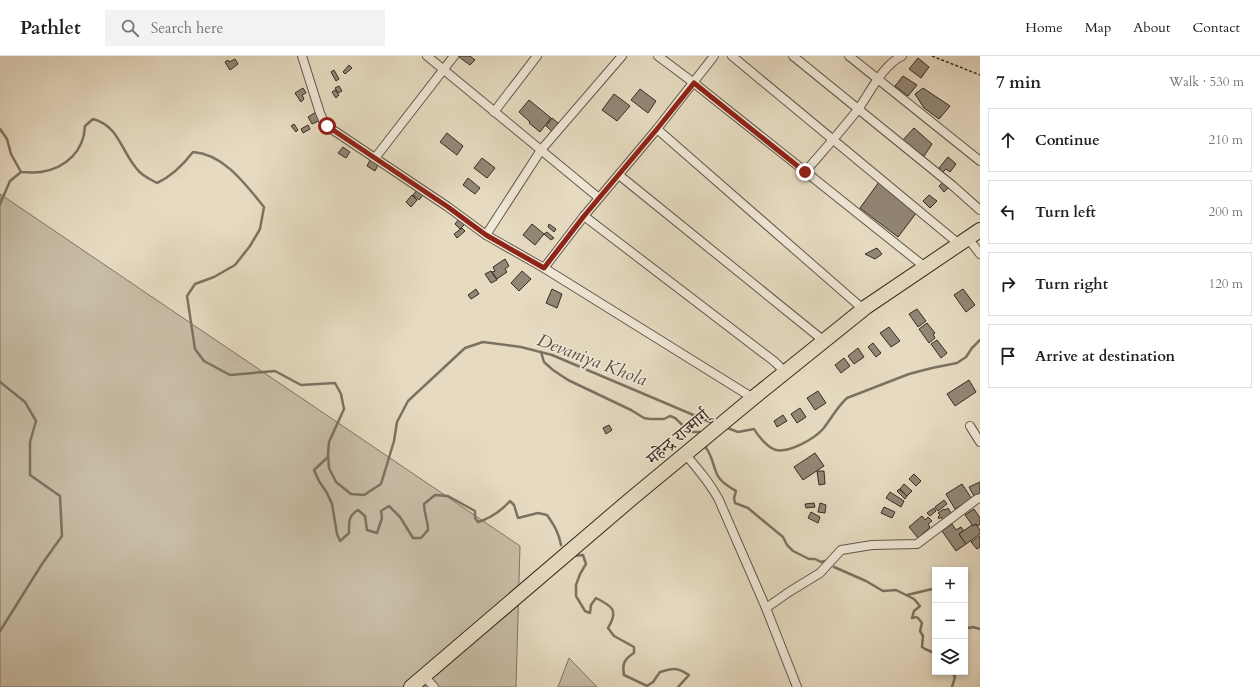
<!DOCTYPE html>
<html lang="en">
<head>
<meta charset="utf-8">
<style>
  :root { --surface:#fff; --page:#f2f2f2; --text:#202124; --muted:#757577; --line:#e0e0e0 }
  body { margin:0; font-family:Cardo,"Noto Serif Devanagari",serif; background:var(--page); color:var(--text) }
  .controls { position:absolute; right:12px; bottom:12px; display:grid; overflow:hidden; border-radius:0px; box-shadow:0 2px 6px #0003 }
  .controls button { width:36px; height:36px; display:grid; place-items:center; padding:0; border:0; border-bottom:1px solid var(--line); background:var(--surface); color:var(--text); font:20px sans-serif }
  .stop { position:absolute; width:12px; height:12px; margin:-9px; border:3px solid #8f2418; border-radius:50%; background:#fff }
  .stop.end { background:#8f2418; border-color:#fff; box-shadow:0 1px 4px #0008 }
  .list { margin:0; padding:0; list-style:none }
  h2 { display:flex; justify-content:space-between; align-items:center; height:52px; margin:0; padding:0 16px; font-size:17px }
  h2 small { font-size:13px; font-weight:400; color:var(--muted) }
  .list li { display:grid; grid-template-columns:26px 1fr auto; gap:12px; align-items:center; box-sizing:border-box; height:64px; margin:0 8px 8px; padding:0 8px; border:1px solid var(--line); border-radius:0px }
  .list b { display:block; font-size:15px; white-space:nowrap }
  .list em { font-size:13px; font-style:normal; color:var(--muted) }
  .icon { flex:none; width:22px; height:22px; fill:none; stroke:currentColor; stroke-width:2; stroke-linecap:round; stroke-linejoin:round }
  .map { position:relative; flex:none; width:980px; height:631px; overflow:hidden }
  header { display:flex; align-items:center; gap:24px; box-sizing:border-box; height:56px; padding:0 20px; background:var(--surface); border-bottom:1px solid var(--line) }
  header strong { font-size:19px }
  nav { display:flex; gap:22px; margin-inline-start:auto; font-size:14px }
  .search { width:280px; height:36px; background:var(--page); display:flex; align-items:center; gap:10px; box-sizing:border-box; padding:0 14px; border-radius:0px; color:var(--muted); font-size:15px }
  main { display:flex }
  aside { flex:1; background:var(--surface) }
  .map>svg:first-child { display:block }
</style>
</head>
<body>
<header>
<strong>Pathlet</strong>
<div class="search"><svg class="icon" aria-label="search" viewBox="0 0 24 24"><circle cx="10" cy="10" r="6"/><path d="M15 15l6 6"/></svg>Search here</div>
<nav><a>Home</a><a>Map</a><a>About</a><a>Contact</a></nav>
</header>
<main>
<div class="map">
<svg width="980" height="631" viewBox="0 0 980 631">
  <rect width="100%" height="100%" fill="#e6dbc1"/>
  <filter id="stains"><feTurbulence type="fractalNoise" baseFrequency=".005" numOctaves="4"/><feColorMatrix values="0 0 0 0 .2 0 0 0 0 .09 0 0 0 0 .02 0 0 0 .5 -.17"/></filter>
  <radialGradient id="worn" r=".72"><stop offset=".6" stop-color="#630" stop-opacity="0"/><stop offset="1" stop-color="#630" stop-opacity=".3"/></radialGradient>
  <!-- green -->
  <g fill="#c8bda6" stroke="#7f7465">
    <path d="M0 138 520 490 516 631H0Z"/>
    <path d="M569 602 597 631H558Z"/>
  </g>
  <g fill="none" stroke-linecap="round" stroke-linejoin="round">
    <!-- stream -->
    <g stroke="#7c7262" stroke-width="2.5">
      <path d="M0 73 7 83 11 98 21 116C28 116 34 117 41 116 66 112 84 95 85 70L93 63C119 70 121 95 137 113 142 120 150 123 157 127 172 120 183 109 193 96 224 98 246 129 264 151L260 173 250 190 235 209 214 221 195 228 187 240 195 293 204 305 230 319 275 315 301 329 335 327 341 338 344 353 329 386 328 398 329 412 336 426 351 438 364 439 381 428 394 385 397 366 408 345 465 292 483 286 521 291 552 299 710 366"/>
      <path d="M0 148 10 125 21 116"/>
      <path d="M541 296 544 306 553 314 568 324 631 354 644 362 650 363H664L670 360 675 362 690 376H700L703 378"/>
      <path d="M0 326 25 346 36 365 30 386V419L60 440 62 480 42 508 0 575"/>
      <path d="M725 371 738 376 754 373C758 380 768 392 776 394 789 397 814 383 823 373 831 363 837 351 847 342L909 318 932 312 957 307 966 301 972 292 980 284"/>
      <path d="M707 388 706 392C714 402 713 415 720 423 724 428 731 432 736 435L734 442 735 447 748 452 783 481 787 489 793 495 809 503H815L821 506 825 505"/>
      <path d="M328 401 314 414 319 425 327 437 332 448 337 478 340 485 349 477C349 466 348 460 358 454L365 460 367 474 377 477 382 462 381 455 389 450 400 461 413 482H421L428 474C428 465 424 457 424 448L435 439 448 440 475 455V462L478 466C491 462 501 455 510 445L514 449 518 462 538 457 547 459C554 469 559 477 561 489"/>
      <path d="M573 500 583 499 586 508 580 518 576 529V540L585 555 590 557 591 549 596 542C612 550 619 554 608 572L614 580 634 591V597C624 603 622 608 624 619L647 630 653 626 660 616C673 612 677 611 689 619L678 631"/>
      <path d="M834 511 866 525 883 535 896 534 914 543 920 550 914 555 912 562 916 561 918 562 922 567 920 575 923 580 922 591 925 593 932 596 935 600"/>
      <path d="M907 539 932 533 935 534"/>
      <path d="M965 570 969 572 973 571 980 573"/>
      <path d="M952 631 955 621 952 616"/>
    </g>
  </g>
  <!-- building -->
  <g fill="#928776" stroke="#362c24">
    <path d="M459 0H470L475 4 470 9 459 1Z"/>
    <path d="M918 2 929 11 921 22 909 13Z"/>
    <path d="M235 3 238 8 230 14 225 6 228 4 229 6Z"/>
    <path d="M349 9 352 12 345 18 343 16Z"/>
    <path d="M334 14 339 23 336 25 331 16Z"/>
    <path d="M903 20 917 29 908 40 895 30Z"/>
    <path d="M339 30 342 35 338 37 335 32Z"/>
    <path d="M303 32 306 37 302 39 304 43 301 46 295 37Z"/>
    <path d="M923 32 950 50 939 63 924 52 915 38Z"/>
    <path d="M640 33 656 45 648 57 631 44Z"/>
    <path d="M335 34 339 39 336 42 332 36Z"/>
    <path d="M614 38 630 50 617 65 602 54Z"/>
    <path d="M529 44 551 62 540 76 529 67 530 66 519 56Z"/>
    <path d="M316 56 321 64 312 68 308 61Z"/>
    <path d="M552 62 563 71 556 79 546 70Z"/>
    <path d="M294 68 298 74 296 76 291 70Z"/>
    <path d="M308 69 310 73 303 77 301 73Z"/>
    <path d="M914 72 932 88 924 100 902 85Z"/>
    <path d="M447 77 463 90 457 99 440 86Z"/>
    <path d="M343 91 350 96 346 102 338 97Z"/>
    <path d="M948 101 956 108 950 116 946 113 943 116 939 112Z"/>
    <path d="M482 102 495 112 487 122 474 112Z"/>
    <path d="M370 104 378 109 375 115 367 110Z"/>
    <path d="M468 122 480 132 475 138 463 129Z"/>
    <path d="M945 125 950 130 944 136 939 130Z"/>
    <path d="M879 126 917 156 898 181 860 152Z"/>
    <path d="M417 134 423 139 419 144 413 139Z"/>
    <path d="M412 139 417 144 411 151 406 146Z"/>
    <path d="M929 139 937 145 930 152 923 145Z"/>
    <path d="M459 163 465 168 460 173 455 168Z"/>
    <path d="M532 168 544 178 535 189 523 179Z"/>
    <path d="M549 168 556 173 554 176 548 171Z"/>
    <path d="M462 172 465 175 457 182 454 178Z"/>
    <path d="M547 176 554 182 551 184 544 178Z"/>
    <path d="M877 192 882 198 875 203 865 198Z"/>
    <path d="M505 203 509 210 505 213 507 216 497 223 492 216 495 215 493 211Z"/>
    <path d="M491 215 497 224 491 227 485 218Z"/>
    <path d="M522 215 531 223 519 235 511 227Z"/>
    <path d="M476 233 479 238 471 243 468 239Z"/>
    <path d="M552 233 562 238 557 252 546 247Z"/>
    <path d="M963 233 975 249 966 256 954 239Z"/>
    <path d="M917 253 926 265 918 271 909 258Z"/>
    <path d="M927 267 935 277 933 278 935 282 929 287 919 273Z"/>
    <path d="M889 271 900 285 891 291 880 277Z"/>
    <path d="M937 284 947 297 941 302 931 288Z"/>
    <path d="M873 287 881 297 876 301 868 291Z"/>
    <path d="M858 292 864 301 854 308 848 300Z"/>
    <path d="M844 302 850 310 841 317 835 309Z"/>
    <path d="M969 324 976 336 955 350 947 338Z"/>
    <path d="M818 335 826 347 815 354 807 342Z"/>
    <path d="M800 352 806 361 797 367 791 358Z"/>
    <path d="M783 359 787 365 777 371 774 365Z"/>
    <path d="M609 369 612 374 606 378 603 372Z"/>
    <path d="M815 397 824 410 803 424 794 411Z"/>
    <path d="M817 415H824L825 428 819 429Z"/>
    <path d="M914 418 921 425 916 430 909 423Z"/>
    <path d="M980 426V440L975 442 969 431Z"/>
    <path d="M904 428 912 435 907 440 900 433Z"/>
    <path d="M962 428 972 443 955 453 946 438Z"/>
    <path d="M899 433 907 440 905 443 897 435Z"/>
    <path d="M890 436 904 445 901 451 886 442Z"/>
    <path d="M944 444 947 448 938 455 935 451Z"/>
    <path d="M814 447 815 451 806 452 805 448Z"/>
    <path d="M820 447 826 449 825 457 818 456Z"/>
    <path d="M884 451 895 456 892 462 881 457Z"/>
    <path d="M934 452 936 455 930 460 927 457Z"/>
    <path d="M948 452 951 457 949 458 950 459 943 464 941 461 939 463 938 461 940 459 938 457 944 453 945 454Z"/>
    <path d="M974 453 980 462V468L978 470 976 468 973 470 965 459Z"/>
    <path d="M811 456 820 461 818 467 808 462Z"/>
    <path d="M922 460 925 464 928 461 932 465 928 468 930 471 918 482 909 471Z"/>
    <path d="M952 468 956 474 961 471 964 475 959 478 966 488 956 495 942 475Z"/>
    <path d="M976 468 980 474V478L966 488 959 478 972 469 973 470Z"/>
    <path d="M980 480V491L977 493 971 486Z"/>
  </g>
  <g fill="none" stroke-linecap="round" stroke-linejoin="round">
    <!-- minor casing -->
    <g stroke="#62584b" stroke-width="10">
      <g id="minor">
        <path d="M302 0 320 57 324 66 327 70 448 151 486 179 544 212 753 342"/>
        <path d="M427 0 599 142"/>
        <path d="M658 0 694 27 925 211"/>
        <path d="M732 0 959 188"/>
        <path d="M793 0 953 130 980 154"/>
        <path d="M849 0 980 105"/>
        <path d="M494 56 537 0"/>
        <path d="M657 73 863 253"/>
        <path d="M375 102 454 0"/>
        <path d="M805 116C823 95 842 74 859 52 870 36 884 8 902 0"/>
        <path d="M619 119 824 285"/>
        <path d="M584 160 775 306 785 316"/>
        <path d="M486 179 541 94 622 0"/>
        <path d="M968 182 980 198"/>
        <path d="M544 212 584 160 657 73 714 0"/>
        <path d="M970 370 980 386"/>
        <path d="M685 398C698 413 710 427 719 444L766 552 797 631"/>
        <path d="M766 552 789 536 820 517 841 494 872 489 917 488 977 443 980 442"/>
        <path d="M424 620 434 631"/>
      </g>
    </g>
    <!-- trunk casing -->
    <g stroke="#362c24" stroke-width="16">
      <path id="trunk" d="M411 631 631 443 753 342 866 251 980 174"/>
    </g>
    <!-- path -->
    <path stroke="#362c24" stroke-width="1.5" stroke-dasharray="3 2" stroke-linecap="butt" d="M932 0 980 19"/>
    <!-- minor -->
    <use href="#minor" stroke="#efe8d7" stroke-width="8"/>
    <!-- trunk -->
    <use href="#trunk" stroke="#e6dbc1" stroke-width="14"/>
  </g>
  <g fill="none" stroke-linecap="round" stroke-linejoin="round">
    <!-- route -->
    <path stroke="#8f2418" stroke-width="5" d="M327 70 448 151 486 179 544 212 584 160 657 73 694 27 805 116"/>
  </g>
  <g text-anchor="middle" dominant-baseline="central" stroke-width="3" stroke-linejoin="round" paint-order="stroke">
    <!-- street labels -->
    <g font-size="17" fill="#362c24" stroke="#efe8d7">
      <text transform="translate(678 381) rotate(-40)">महेन्द्र राज्मार्ग्</text>
    </g>
    <!-- water labels -->
    <g font-size="18" font-style="italic" fill="#594f43" stroke="#efe8d7">
      <text transform="translate(592 304) rotate(21)">Devaniya Khola</text>
    </g>
  </g>
  <rect width="100%" height="100%" filter="url(#stains)"/>
  <rect width="100%" height="100%" fill="url(#worn)"/>
</svg>
<div class="controls">
<button>+</button>
<button>−</button>
<button><svg class="icon" aria-label="layers" viewBox="0 0 24 24"><path d="M12 4l9 5-9 5-9-5zM3 14l9 5 9-5"/></svg></button>
</div>
<div class="stop" style="left:327px;top:70px"></div>
<div class="stop end" style="left:805px;top:116px"></div>
</div>
<aside>
<h2>7 min<small>Walk · 530 m</small></h2>
<ul class="list">
<li><svg class="icon" aria-label="ahead" viewBox="0 0 24 24"><path d="M12 20V5M6 11l6-6 6 6"/></svg><div><b>Continue</b></div><em>210 m</em></li>
<li><svg class="icon" aria-label="left" viewBox="0 0 24 24"><path d="M17 20v-9H6M10 6l-5 5 5 5"/></svg><div><b>Turn left</b></div><em>200 m</em></li>
<li><svg class="icon" aria-label="right" viewBox="0 0 24 24"><path d="M7 20v-9h11M14 6l5 5-5 5"/></svg><div><b>Turn right</b></div><em>120 m</em></li>
<li><svg class="icon" aria-label="arrive" viewBox="0 0 24 24"><path d="M6 21V4h12l-3 4 3 4H6"/></svg><div><b>Arrive at destination</b></div></li>
</ul>
</aside>
</main>
</body>
</html>
